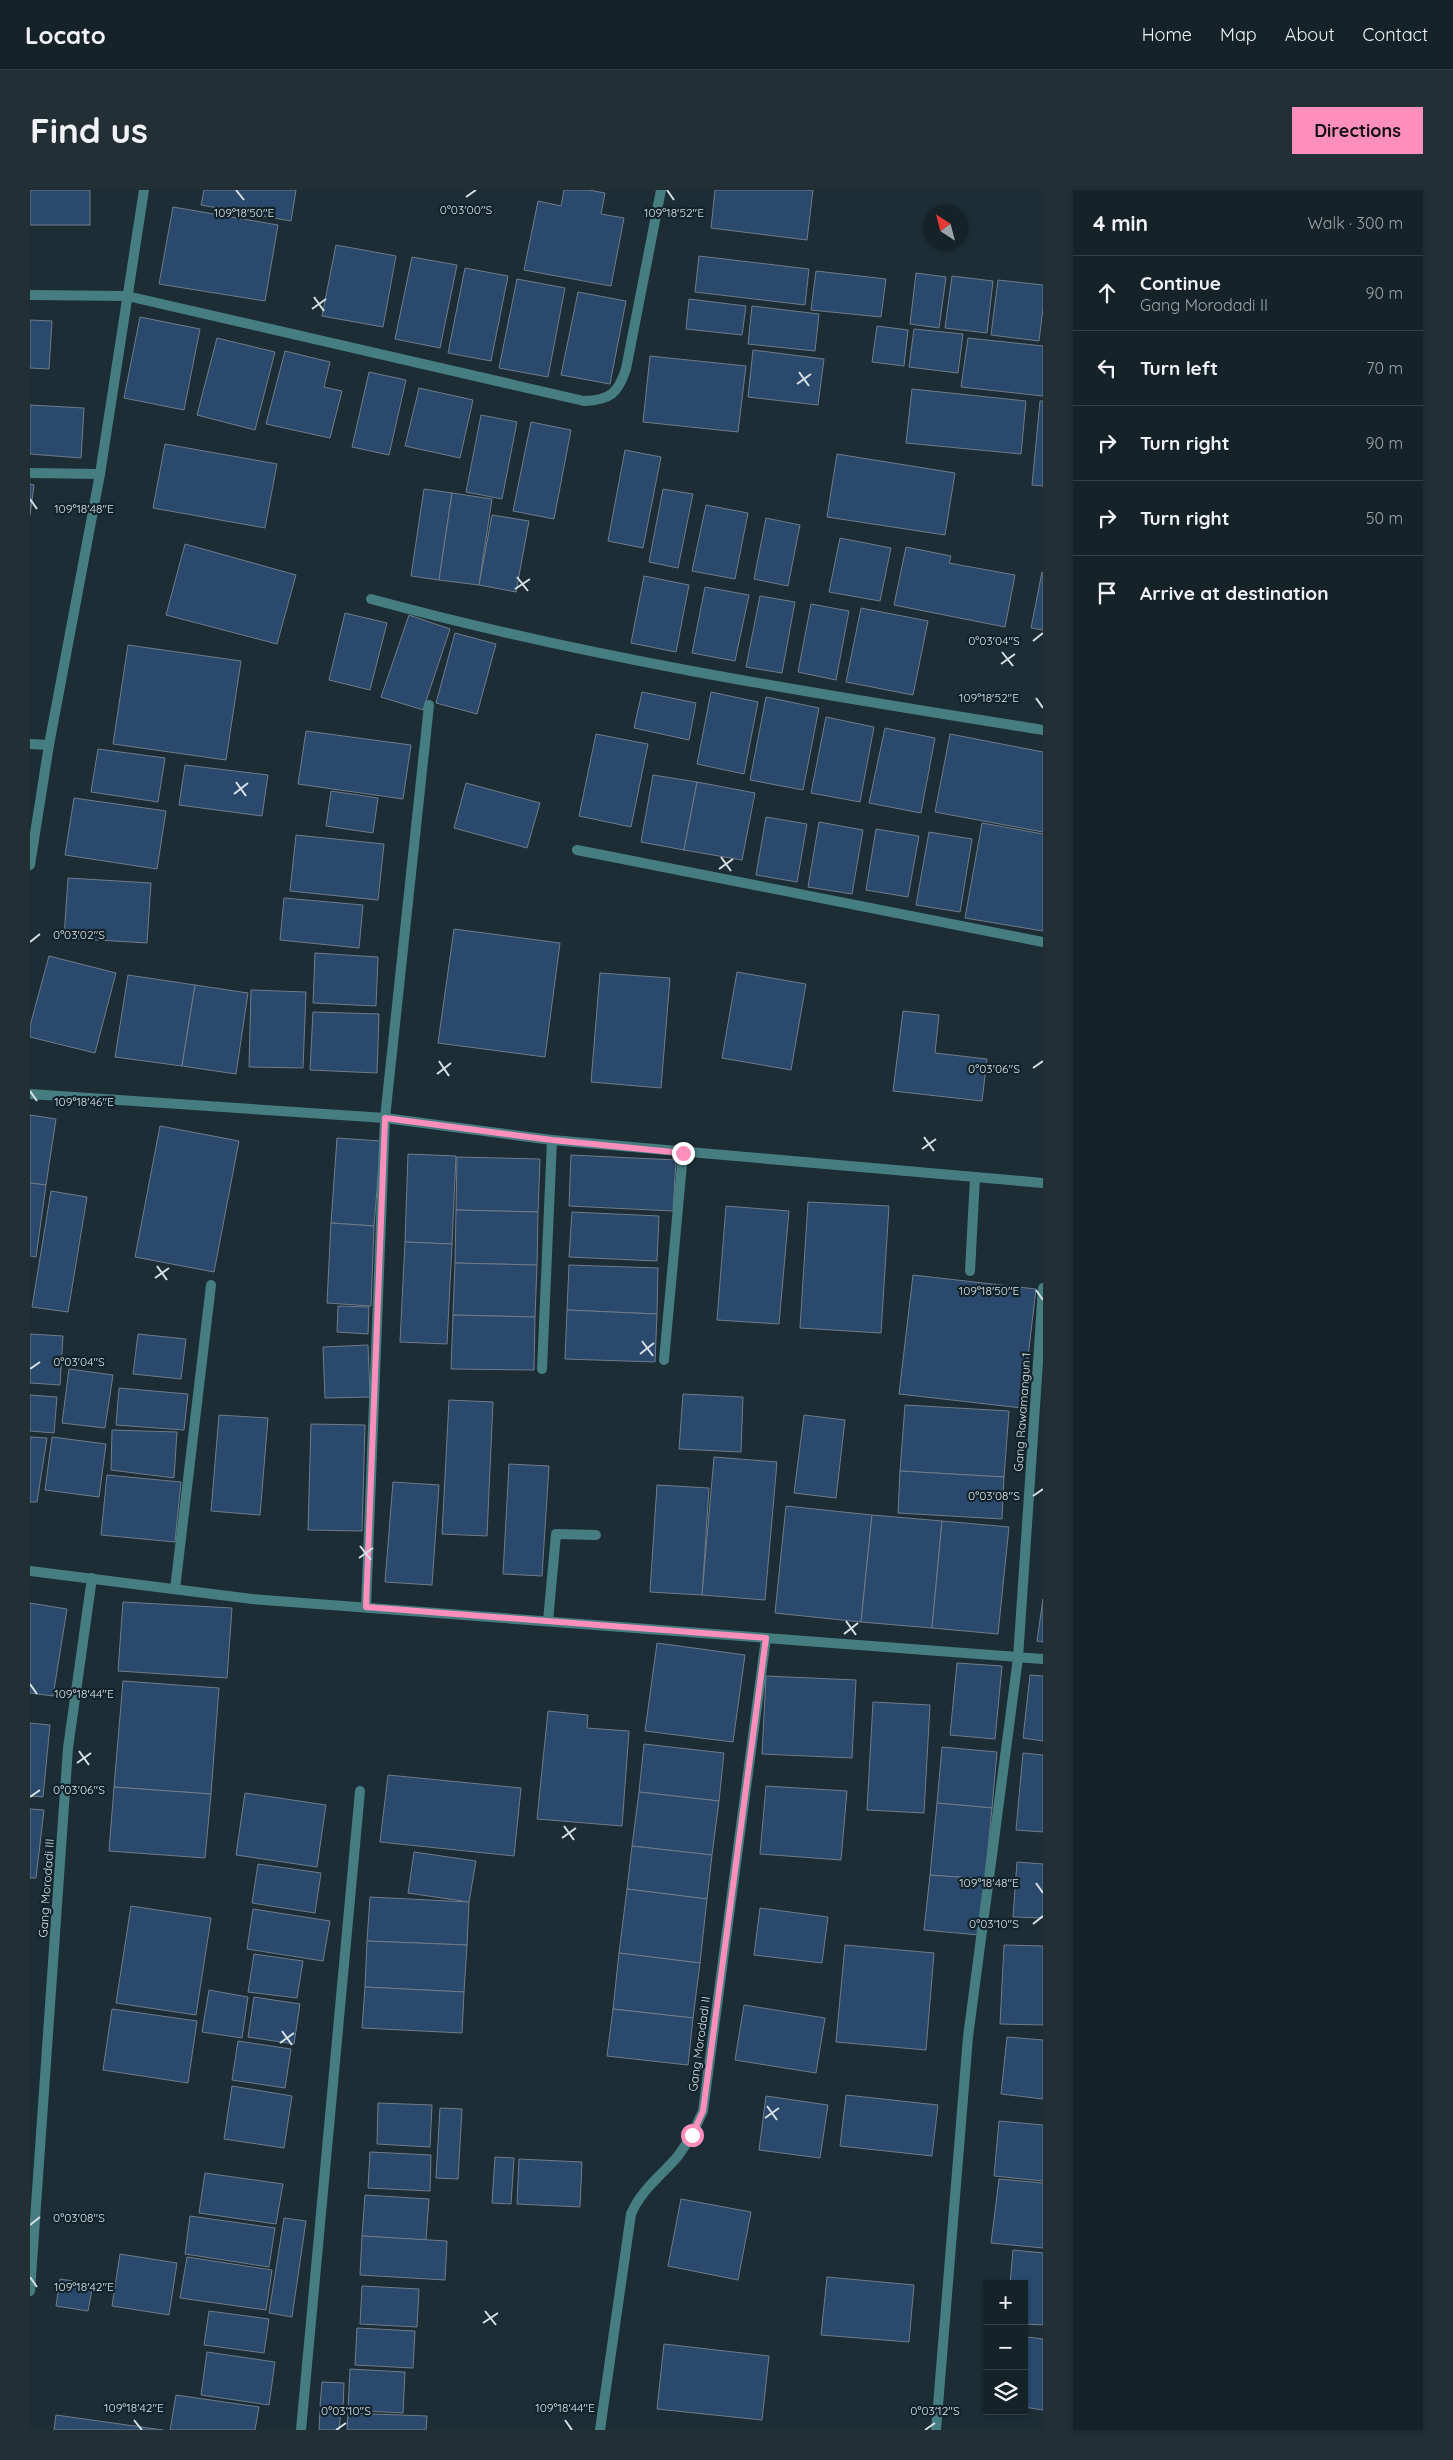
<!DOCTYPE html>
<html lang="en">
<head>
<meta charset="utf-8">
<style>
  :root { --surface:#152228; --page:#222f34; --text:#f1f3f6; --muted:#9da4a8; --line:#343f45; --accent:#fe8ebc }
  body { margin:0; font-family:Quicksand,sans-serif; background:var(--page); color:var(--text) }
  .controls { position:absolute; right:15px; bottom:15px; display:grid; overflow:hidden; border-radius:0px; box-shadow:0 1px 4px #0004 }
  .controls button { width:45px; height:45px; display:grid; place-items:center; padding:0; border:0; border-bottom:1px solid var(--line); background:var(--surface); color:var(--text); font:25px sans-serif }
  .compass { position:absolute; left:893px; top:15px; width:45px; height:45px; border-radius:50%; background:var(--surface); box-shadow:0 1px 4px #0004; rotate:324deg }
  .stop { position:absolute; width:15px; height:15px; margin:-11px; border:4px solid #fe8ebc; border-radius:50%; background:#fff }
  .stop.end { background:#fe8ebc; border-color:#fff; box-shadow:0 1px 5px #0008 }
  .list { margin:0; padding:0; list-style:none }
  h2 { display:flex; justify-content:space-between; align-items:center; height:65px; margin:0; padding:0 20px; font-size:21px }
  h2 small { font-size:16px; font-weight:400; color:var(--muted) }
  .list li { display:grid; grid-template-columns:32px 1fr auto; gap:15px; align-items:center; box-sizing:border-box; height:75px; padding:0 20px; border-top:1px solid var(--line) }
  .list b { display:block; font-size:19px; white-space:nowrap }
  .list p { margin:0; font-size:16px; white-space:nowrap; color:var(--muted) }
  .list em { font-size:16px; font-style:normal; color:var(--muted) }
  .icon { flex:none; width:28px; height:28px; fill:none; stroke:currentColor; stroke-width:2; stroke-linecap:round; stroke-linejoin:round }
  .map { position:relative; flex:none; width:1013px; height:2240px; overflow:hidden; border-radius:0px }
  header { display:flex; align-items:center; gap:30px; box-sizing:border-box; height:70px; padding:0 25px; background:var(--surface); border-bottom:1px solid var(--line) }
  header strong { font-size:24px }
  nav { display:flex; gap:28px; margin-inline-start:auto; font-size:18px }
  .intro { display:flex; align-items:center; justify-content:space-between; box-sizing:border-box; height:120px; padding:0 30px }
  h1 { margin:0; font-size:35px }
  .button { padding:12px 22px; border-radius:0px; background:var(--accent); color:#111; font-size:18px; font-weight:700 }
  main { display:flex; gap:30px; padding:0 30px }
  aside { flex:1; background:var(--surface); border-radius:0px; box-shadow:0 1px 4px #0004 }
  .map>svg:first-child { display:block }
</style>
</head>
<body>
<header>
<strong>Locato</strong>
<nav><a>Home</a><a>Map</a><a>About</a><a>Contact</a></nav>
</header>
<div class="intro"><h1>Find us</h1><a class="button">Directions</a></div>
<main>
<div class="map">
<svg width="1013" height="2240" viewBox="0 0 1013 2240">
  <rect width="100%" height="100%" fill="#1c2d35"/>
  <!-- building -->
  <g fill="#2a496c" stroke="#707c8a">
    <rect x="0" y="0" width="60" height="35"/>
    <path d="M174 0H266L261 31 171 15Z"/>
    <path d="M534 0H559L575 3 571 24 594 28 581 96 494 80 508 11 531 16Z"/>
    <path d="M685 0H783L777 50 681 38Z"/>
    <path d="M143 17 248 35 235 111 129 94Z"/>
    <path d="M306 55 366 66 353 137 292 126Z"/>
    <path d="M669 66 779 79 775 115 665 102Z"/>
    <path d="M382 67 427 75 410 158 365 149Z"/>
    <path d="M435 78 478 86 461 171 418 163Z"/>
    <path d="M786 81 856 89 851 127 781 120Z"/>
    <path d="M886 83 916 87 909 138 880 134Z"/>
    <path d="M922 86 963 91 957 143 915 138Z"/>
    <path d="M487 89 535 98 518 187 469 178Z"/>
    <path d="M968 90 1013 95V118L1009 151 961 145Z"/>
    <path d="M548 102 596 111 580 194 531 185Z"/>
    <path d="M659 109 716 116 712 145 656 139Z"/>
    <path d="M722 116 789 124 785 161 718 154Z"/>
    <path d="M110 127 170 139 154 220 94 208Z"/>
    <path d="M0 130 22 131 19 179 0 178Z"/>
    <path d="M847 136 878 140 874 176 842 172Z"/>
    <path d="M884 139 933 144 928 183 879 177Z"/>
    <path d="M187 148 245 162 225 240 167 225Z"/>
    <path d="M938 148 1013 156V206L931 197Z"/>
    <path d="M723 160 794 169 788 215 718 207Z"/>
    <path d="M255 161 300 172 294 197 312 201 300 248 236 234Z"/>
    <path d="M620 166 716 176 708 242 613 232Z"/>
    <path d="M339 182 376 190 359 265 322 257Z"/>
    <path d="M389 198 443 210 430 268 375 256Z"/>
    <path d="M882 199 996 211 991 264 876 253Z"/>
    <path d="M1010 211H1013V296L1002 295Z"/>
    <path d="M0 215 54 218 51 268 0 264Z"/>
    <path d="M451 225 487 232 472 309 436 302Z"/>
    <path d="M501 232 541 240 524 329 483 321Z"/>
    <path d="M135 254 247 274 235 338 123 318Z"/>
    <path d="M595 260 631 267 613 358 578 351Z"/>
    <path d="M807 264 925 283 915 345 797 327Z"/>
    <path d="M0 294 4 295 0 325Z"/>
    <path d="M394 299 422 303 409 390 381 386Z"/>
    <path d="M633 299 663 304 648 378 619 372Z"/>
    <path d="M422 303 462 309 449 395 409 390Z"/>
    <path d="M676 315 718 323 705 389 662 381Z"/>
    <path d="M462 325 499 331 486 402 449 395Z"/>
    <path d="M736 328 770 335 758 396 724 389Z"/>
    <path d="M810 348 861 358 850 411 799 402Z"/>
    <path d="M155 354 266 385 247 454 136 425Z"/>
    <path d="M876 357 921 366 919 373 985 385 975 437 864 415Z"/>
    <path d="M1012 382 1013 383V440L1001 438Z"/>
    <path d="M614 386 659 395 646 462 601 453Z"/>
    <path d="M675 397 719 405 705 471 662 463Z"/>
    <path d="M730 406 765 412 752 483 716 477Z"/>
    <path d="M781 414 819 421 806 490 768 482Z"/>
    <path d="M831 418 898 431 883 505 816 492Z"/>
    <path d="M315 423 357 433 340 500 299 490Z"/>
    <path d="M379 425 420 439 393 520 351 507Z"/>
    <path d="M425 443 466 454 447 524 406 513Z"/>
    <path d="M98 455 211 471 196 570 83 554Z"/>
    <path d="M612 502 666 513 659 550 604 538Z"/>
    <path d="M681 502 728 512 714 584 667 574Z"/>
    <path d="M736 507 789 518 773 600 720 590Z"/>
    <path d="M796 527 844 537 830 612 781 603Z"/>
    <path d="M855 538 905 548 891 623 839 613Z"/>
    <path d="M276 541 381 555 373 609 268 594Z"/>
    <path d="M566 544 618 554 601 637 549 626Z"/>
    <path d="M920 544 1013 562V642L905 622Z"/>
    <path d="M68 559 135 568 128 612 61 602Z"/>
    <path d="M155 575 238 585 232 626 149 615Z"/>
    <path d="M623 585 667 592 654 660 611 652Z"/>
    <path d="M667 592 725 603 712 670 654 660Z"/>
    <path d="M436 593 510 613 497 658 424 638Z"/>
    <path d="M301 601 348 608 343 643 296 636Z"/>
    <path d="M44 608 136 621 127 679 35 665Z"/>
    <path d="M736 627 777 634 767 692 726 685Z"/>
    <path d="M789 632 833 640 822 704 778 697Z"/>
    <path d="M952 633 1013 644V741L935 728Z"/>
    <path d="M846 639 889 646 878 707 836 700Z"/>
    <path d="M899 642 942 649 930 722 886 715Z"/>
    <path d="M266 645 354 654 348 710 260 701Z"/>
    <path d="M38 688 121 693 117 753 34 748Z"/>
    <path d="M254 708 333 715 329 758 250 750Z"/>
    <path d="M424 739 530 753 515 867 408 853Z"/>
    <path d="M285 763 348 767 346 816 283 813Z"/>
    <path d="M19 766 86 783 65 863 0 847V836Z"/>
    <path d="M707 782 776 794 761 880 692 868Z"/>
    <path d="M570 783 640 788 631 898 561 892Z"/>
    <path d="M98 785 165 795 152 876 85 867Z"/>
    <path d="M165 795 218 803 206 884 152 876Z"/>
    <path d="M221 800 276 802 273 878 219 877Z"/>
    <path d="M873 821 909 825 905 863 957 869 952 911 863 901Z"/>
    <path d="M283 822 349 824 347 883 280 880Z"/>
    <path d="M0 925 26 929 16 995 0 993Z"/>
    <path d="M130 936 209 951 184 1082 105 1067Z"/>
    <path d="M307 948 351 951 344 1036 301 1033Z"/>
    <path d="M378 964 426 966 422 1054 375 1052Z"/>
    <path d="M541 965 646 970 643 1021 539 1016Z"/>
    <path d="M427 967 510 969 508 1022 426 1020Z"/>
    <path d="M0 993 16 995 6 1067 0 1066Z"/>
    <path d="M21 1001 57 1007 38 1122 2 1117Z"/>
    <path d="M778 1012 859 1016 851 1143 770 1138Z"/>
    <path d="M696 1016 759 1021 749 1134 687 1130Z"/>
    <path d="M426 1020 508 1022 507 1075 425 1073Z"/>
    <path d="M542 1022 629 1026 627 1071 539 1067Z"/>
    <path d="M301 1033 344 1036 341 1116 297 1113Z"/>
    <path d="M375 1052 422 1054 417 1154 370 1152Z"/>
    <path d="M425 1073 507 1075 505 1127 423 1125Z"/>
    <path d="M539 1075 628 1078 627 1124 537 1120Z"/>
    <path d="M883 1085 1006 1099 992 1218 869 1204Z"/>
    <path d="M308 1116 339 1117 338 1144 307 1142Z"/>
    <path d="M537 1120 627 1124 625 1172 535 1169Z"/>
    <path d="M423 1125 505 1127 504 1180 421 1179Z"/>
    <path d="M0 1144 33 1146 30 1195 0 1193Z"/>
    <path d="M108 1144 156 1149 151 1189 103 1184Z"/>
    <path d="M338 1155 340 1207 295 1208 293 1157Z"/>
    <path d="M39 1179 83 1185 75 1238 32 1233Z"/>
    <path d="M89 1198 158 1204 154 1240 86 1235Z"/>
    <path d="M653 1204 713 1207 711 1262 649 1259Z"/>
    <path d="M0 1205 27 1207 24 1243 0 1241Z"/>
    <path d="M419 1210 463 1212 457 1346 412 1344Z"/>
    <path d="M875 1215 979 1221 974 1287 870 1281Z"/>
    <path d="M189 1225 238 1228 230 1325 181 1321Z"/>
    <path d="M774 1225 815 1230 806 1308 764 1303Z"/>
    <path d="M281 1234 335 1235 332 1341 278 1340Z"/>
    <path d="M82 1240 147 1242 144 1288 81 1280Z"/>
    <path d="M0 1247 17 1248 7 1312H0Z"/>
    <path d="M22 1247 76 1254 69 1307 15 1300Z"/>
    <path d="M684 1267 747 1272 735 1410 672 1405Z"/>
    <path d="M479 1274 519 1276 512 1386 473 1384Z"/>
    <path d="M870 1281 974 1287 972 1329 868 1323Z"/>
    <path d="M77 1285 151 1292 145 1352 71 1345Z"/>
    <path d="M363 1292 409 1295 402 1395 355 1392Z"/>
    <path d="M627 1295 679 1298 672 1405 620 1402Z"/>
    <path d="M756 1316 842 1325 831 1432 745 1423Z"/>
    <path d="M842 1325 912 1331 902 1438 831 1432Z"/>
    <path d="M912 1331 979 1337 968 1444 902 1438Z"/>
    <path d="M1013 1409V1452L1007 1451Z"/>
    <path d="M93 1412 202 1418 197 1488 88 1481Z"/>
    <path d="M0 1413 37 1419 23 1506 0 1503Z"/>
    <path d="M627 1453 715 1465 703 1552 615 1541Z"/>
    <path d="M927 1473 972 1476 965 1549 920 1545Z"/>
    <path d="M1000 1485 1013 1486V1551L993 1548Z"/>
    <path d="M736 1486 826 1490 822 1568 732 1564Z"/>
    <path d="M93 1491 189 1498 181 1604 84 1597Z"/>
    <path d="M843 1512 900 1515 894 1623 837 1620Z"/>
    <path d="M518 1521 558 1525 557 1538 599 1541 592 1636 507 1629Z"/>
    <path d="M0 1533 20 1535 13 1607 0 1606Z"/>
    <path d="M614 1554 694 1563 689 1611 609 1602Z"/>
    <path d="M912 1557 967 1562 962 1618 907 1613Z"/>
    <path d="M993 1563 1013 1565V1642L986 1640Z"/>
    <path d="M358 1585 491 1598 484 1666 350 1652Z"/>
    <path d="M736 1596 817 1601 811 1670 730 1664Z"/>
    <path d="M84 1597 181 1604 175 1668 79 1661Z"/>
    <path d="M609 1602 689 1611 682 1665 602 1656Z"/>
    <path d="M215 1603 296 1615 287 1677 206 1665Z"/>
    <path d="M907 1613 962 1618 955 1689 900 1685Z"/>
    <path d="M0 1619 14 1620 6 1688H0Z"/>
    <path d="M602 1656 682 1665 677 1709 597 1699Z"/>
    <path d="M384 1662 446 1671 439 1712 378 1703Z"/>
    <path d="M987 1672 1013 1674V1728L983 1727Z"/>
    <path d="M228 1674 291 1683 285 1723 222 1713Z"/>
    <path d="M900 1685 955 1689 949 1745 894 1740Z"/>
    <path d="M597 1699 677 1709 670 1773 589 1763Z"/>
    <path d="M340 1707 439 1712 437 1755 337 1751Z"/>
    <path d="M101 1716 181 1728 166 1825 86 1813Z"/>
    <path d="M730 1718 798 1727 792 1773 724 1765Z"/>
    <path d="M223 1719 300 1731 293 1771 217 1759Z"/>
    <path d="M337 1751 437 1755 434 1802 335 1797Z"/>
    <path d="M815 1755 904 1763 896 1860 806 1852Z"/>
    <path d="M974 1755 1013 1756V1835L970 1834Z"/>
    <path d="M589 1763 670 1773 663 1828 583 1819Z"/>
    <path d="M224 1764 273 1771 267 1808 218 1802Z"/>
    <path d="M335 1797 434 1802 432 1843 332 1838Z"/>
    <path d="M179 1800 218 1807 212 1848 172 1842Z"/>
    <path d="M224 1807 270 1814 264 1854 218 1847Z"/>
    <path d="M714 1815 795 1828 786 1883 705 1870Z"/>
    <path d="M82 1819 167 1831 158 1893 73 1880Z"/>
    <path d="M583 1819 663 1828 658 1875 577 1866Z"/>
    <path d="M977 1847 1013 1850V1909L971 1904Z"/>
    <path d="M208 1851 261 1859 255 1898 202 1890Z"/>
    <path d="M202 1896 262 1906 254 1958 194 1949Z"/>
    <path d="M816 1905 908 1915 902 1966 810 1956Z"/>
    <path d="M736 1906 798 1915 790 1968 729 1960Z"/>
    <path d="M348 1913 402 1915 400 1957 347 1954Z"/>
    <path d="M410 1918 432 1919 428 1989 406 1988Z"/>
    <path d="M969 1931 1013 1935V1991L964 1986Z"/>
    <path d="M340 1962 401 1965 400 2001 338 1998Z"/>
    <path d="M465 1967 484 1968 481 2014 462 2013Z"/>
    <path d="M489 1969 552 1972 550 2017 487 2014Z"/>
    <path d="M175 1983 253 1994 246 2034 169 2023Z"/>
    <path d="M969 1989 1013 1993V2058L961 2053Z"/>
    <path d="M335 2005 399 2009 396 2050 332 2046Z"/>
    <path d="M651 2009 721 2022 708 2090 638 2076Z"/>
    <path d="M160 2026 245 2038 239 2077 155 2064Z"/>
    <path d="M254 2028 276 2031 262 2127 239 2123Z"/>
    <path d="M332 2046 417 2051 415 2090 330 2085Z"/>
    <path d="M983 2060 1013 2063V2135L994 2134V2094H980Z"/>
    <path d="M90 2064 147 2073 139 2125 82 2116Z"/>
    <path d="M157 2067 242 2080 236 2120 150 2108Z"/>
    <path d="M797 2087 884 2095 879 2152 791 2145Z"/>
    <path d="M30 2089 63 2094 58 2121 26 2116Z"/>
    <path d="M332 2096 389 2099 387 2137 330 2134Z"/>
    <path d="M179 2121 239 2129 234 2163 174 2155Z"/>
    <path d="M327 2138 385 2141 383 2178 325 2175Z"/>
    <path d="M997 2147 1013 2149V2220L994 2217V2166Z"/>
    <path d="M634 2154 739 2166 732 2230 627 2219Z"/>
    <path d="M177 2162 245 2172 239 2215 171 2205Z"/>
    <path d="M320 2179 375 2182 373 2223 318 2220Z"/>
    <path d="M292 2192 314 2193 313 2218 290 2216Z"/>
    <path d="M146 2205 229 2217 225 2240H140Z"/>
    <path d="M290 2220 311 2221 309 2240H289Z"/>
    <path d="M318 2223 397 2226 396 2240H317Z"/>
    <path d="M26 2225 133 2240H24Z"/>
  </g>
  <g fill="none" stroke-linecap="round" stroke-linejoin="round">
    <!-- minor -->
    <g stroke="#467d81" stroke-width="10">
      <path d="M0 105 97 106 554 211C581 210 588 203 596 179L631 0"/>
      <path d="M0 283 70 284"/>
      <path d="M341 409C561 469 788 504 1013 540"/>
      <path d="M0 554 19 555"/>
      <path d="M547 660 1013 752"/>
      <path d="M0 675 19 555 70 284 114 0"/>
      <path d="M0 904 355 928 522 950 1013 993"/>
      <path d="M940 1081 945 987"/>
      <path d="M634 1170 653 963"/>
      <path d="M512 1179 522 950"/>
      <path d="M0 1381 222 1409 1013 1469"/>
      <path d="M145 1399 181 1095"/>
      <path d="M336 1417 355 928 399 515"/>
      <path d="M518 1431 526 1344 566 1345"/>
      <path d="M0 2101 38 1558 62 1388"/>
      <path d="M271 2240 330 1601"/>
      <path d="M570 2240 601 2024C611 2000 631 1986 648 1966 659 1951 666 1937 673 1921L736 1448"/>
      <path d="M906 2240 938 1847 988 1468 1013 1098"/>
    </g>
  </g>
  <g fill="none" stroke-linecap="round" stroke-linejoin="round">
    <!-- route -->
    <path stroke="#fe8ebc" stroke-width="6" d="M653 963 522 950 355 928 336 1417 736 1448 673 1921 662 1945"/>
  </g>
  <!-- ticks -->
  <path fill="none" stroke="#d6e1e6" stroke-width="2" d="M206 0 214 10M637 0 644 10M436 7 446 0M284 107 294 121M282 119 296 109M769 182 779 196M767 194 781 184M0 309 7 319M487 387 498 401M485 399 500 389M1003 451 1013 443M972 462 983 476M971 474 985 464M1006 508 1013 518M206 592 216 606M204 604 218 593M691 667 701 681M689 679 703 669M0 752 10 744M409 871 419 886M1003 878 1013 871M407 884 421 873M0 901 7 911M894 947 904 961M892 959 906 949M127 1076 137 1090M125 1088 139 1078M1006 1100 1013 1110M612 1151 623 1166M610 1164 624 1153M0 1179 10 1172M1003 1306 1013 1299M330 1356 341 1370M329 1368 343 1358M816 1431 826 1445M814 1444 828 1433M0 1494 7 1504M49 1561 59 1575M47 1573 61 1563M0 1607 10 1600M534 1636 544 1650M532 1648 546 1638M1006 1693 1013 1703M1003 1734 1013 1726M252 1841 262 1855M250 1853 264 1843M737 1916 747 1930M735 1928 749 1918M0 2035 10 2027M0 2087 7 2097M455 2121 466 2135M453 2133 468 2123M104 2230 112 2240M535 2230 542 2240M306 2240 316 2233M895 2240 905 2233"/>
  <g text-anchor="middle" dominant-baseline="central" stroke-width="4.5" stroke-linejoin="round" paint-order="stroke">
    <!-- street labels -->
    <g font-size="12" fill="#d6e1e6" stroke="#12232b">
      <text transform="translate(992 1222) rotate(-86)">Gang Rawamangun 1</text>
      <text transform="translate(16 1698) rotate(-86)">Gang Morodadi III</text>
      <text transform="translate(669 1854) rotate(-82)">Gang Morodadi II</text>
    </g>
  </g>
  <g font-size="12" text-anchor="middle" fill="#d6e1e6" stroke="#12232b" stroke-width="4.5" stroke-linejoin="round" paint-order="stroke">
    <text x="436" y="24">0°03'00"S</text>
    <text x="214" y="27">109°18'50"E</text>
    <text x="644" y="27">109°18'52"E</text>
    <text x="54" y="323">109°18'48"E</text>
    <text x="964" y="455">0°03'04"S</text>
    <text x="959" y="512">109°18'52"E</text>
    <text x="49" y="749">0°03'02"S</text>
    <text x="964" y="883">0°03'06"S</text>
    <text x="54" y="916">109°18'46"E</text>
    <text x="959" y="1105">109°18'50"E</text>
    <text x="49" y="1176">0°03'04"S</text>
    <text x="964" y="1310">0°03'08"S</text>
    <text x="54" y="1508">109°18'44"E</text>
    <text x="49" y="1604">0°03'06"S</text>
    <text x="959" y="1697">109°18'48"E</text>
    <text x="964" y="1738">0°03'10"S</text>
    <text x="49" y="2032">0°03'08"S</text>
    <text x="54" y="2101">109°18'42"E</text>
    <text x="104" y="2222">109°18'42"E</text>
    <text x="535" y="2222">109°18'44"E</text>
    <text x="316" y="2225">0°03'10"S</text>
    <text x="905" y="2225">0°03'12"S</text>
  </g>
</svg>
<div class="controls">
<button>+</button>
<button>−</button>
<button><svg class="icon" aria-label="layers" viewBox="0 0 24 24"><path d="M12 4l9 5-9 5-9-5zM3 14l9 5 9-5"/></svg></button>
</div>
<svg class="compass" viewBox="-18 -18 36 36"><path d="M0-13l5 13h-10z" fill="#e53935"/><path d="M0 13l5-13h-10z" fill="#9da4a8"/></svg>
<div class="stop" style="left:662px;top:1945px"></div>
<div class="stop end" style="left:653px;top:963px"></div>
</div>
<aside>
<h2>4 min<small>Walk · 300 m</small></h2>
<ul class="list">
<li><svg class="icon" aria-label="ahead" viewBox="0 0 24 24"><path d="M12 20V5M6 11l6-6 6 6"/></svg><div><b>Continue</b><p>Gang Morodadi II</p></div><em>90 m</em></li>
<li><svg class="icon" aria-label="left" viewBox="0 0 24 24"><path d="M17 20v-9H6M10 6l-5 5 5 5"/></svg><div><b>Turn left</b></div><em>70 m</em></li>
<li><svg class="icon" aria-label="right" viewBox="0 0 24 24"><path d="M7 20v-9h11M14 6l5 5-5 5"/></svg><div><b>Turn right</b></div><em>90 m</em></li>
<li><svg class="icon" aria-label="right" viewBox="0 0 24 24"><path d="M7 20v-9h11M14 6l5 5-5 5"/></svg><div><b>Turn right</b></div><em>50 m</em></li>
<li><svg class="icon" aria-label="arrive" viewBox="0 0 24 24"><path d="M6 21V4h12l-3 4 3 4H6"/></svg><div><b>Arrive at destination</b></div></li>
</ul>
</aside>
</main>
</body>
</html>
